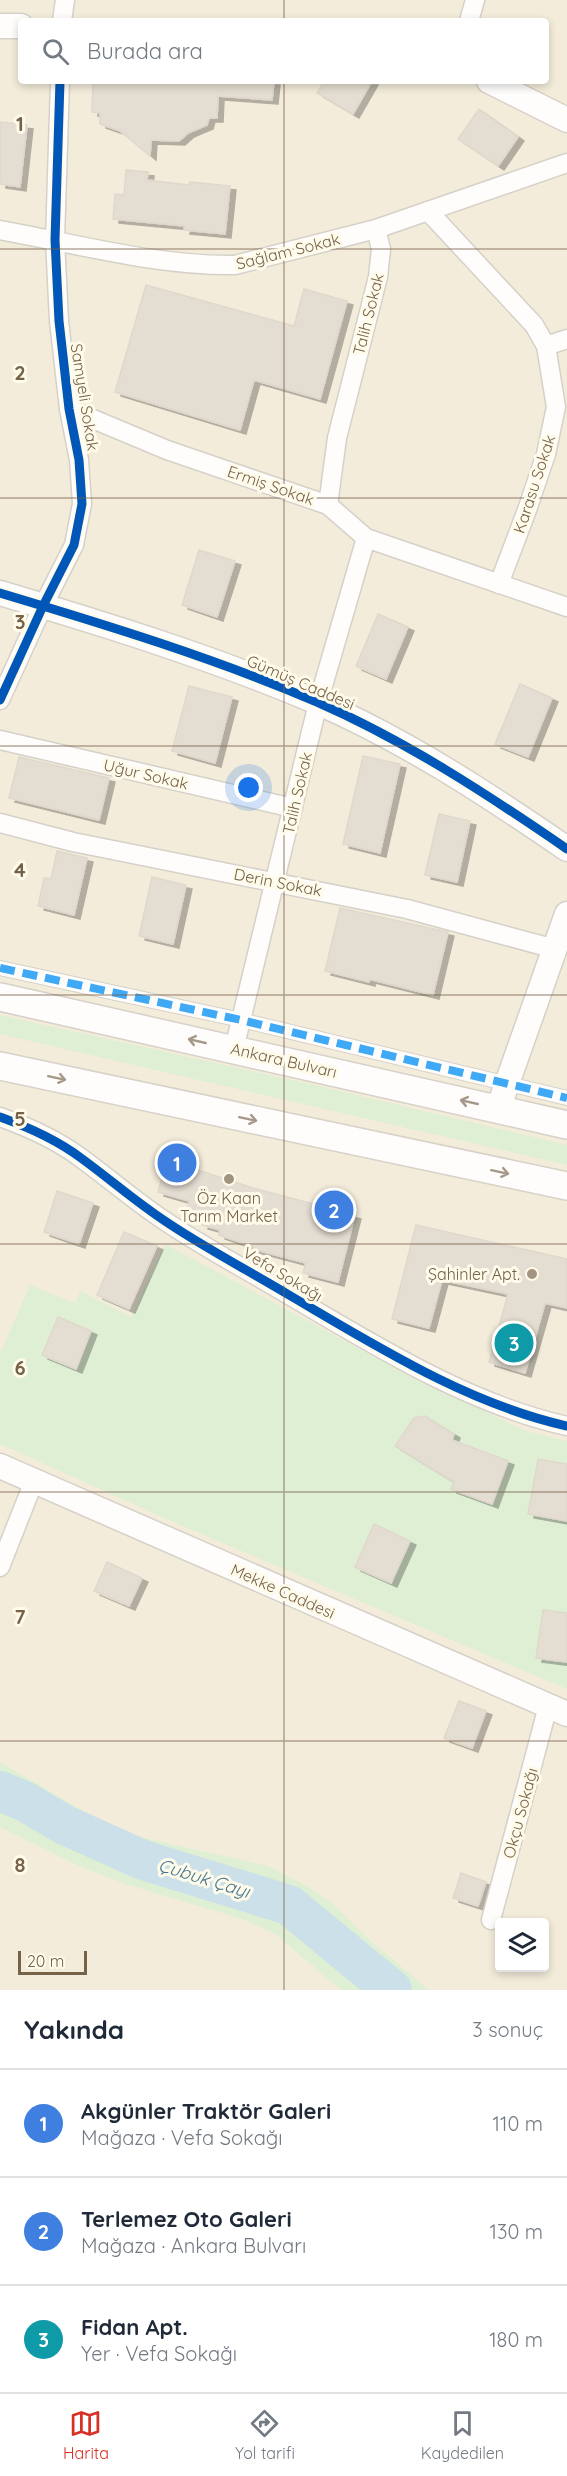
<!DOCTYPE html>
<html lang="tr">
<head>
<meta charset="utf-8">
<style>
  :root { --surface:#fff; --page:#f2f2f3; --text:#1f2937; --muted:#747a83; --line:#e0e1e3; --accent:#d93025 }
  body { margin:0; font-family:Quicksand,sans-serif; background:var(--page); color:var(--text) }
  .controls { position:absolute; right:18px; bottom:18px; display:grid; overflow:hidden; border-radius:6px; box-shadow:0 3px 9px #0003 }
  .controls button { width:54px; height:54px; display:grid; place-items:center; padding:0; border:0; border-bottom:2px solid var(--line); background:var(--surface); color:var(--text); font:30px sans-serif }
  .scale { position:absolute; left:18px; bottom:15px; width:69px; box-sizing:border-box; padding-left:6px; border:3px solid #766149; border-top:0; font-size:16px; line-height:21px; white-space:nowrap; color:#766149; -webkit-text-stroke:4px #fffbeb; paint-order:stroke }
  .you { position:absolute; left:249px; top:788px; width:21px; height:21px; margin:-15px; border:4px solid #fff; border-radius:50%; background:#1a73e8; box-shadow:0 0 0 9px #1a73e833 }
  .badge { display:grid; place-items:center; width:39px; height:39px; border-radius:50%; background:var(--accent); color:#fff; font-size:20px; font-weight:700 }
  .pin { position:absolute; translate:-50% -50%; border:3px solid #fff; box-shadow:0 2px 6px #0006 }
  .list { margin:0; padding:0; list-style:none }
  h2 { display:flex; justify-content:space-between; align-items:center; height:78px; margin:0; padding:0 24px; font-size:26px }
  h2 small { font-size:20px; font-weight:400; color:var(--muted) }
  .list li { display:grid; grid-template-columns:39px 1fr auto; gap:18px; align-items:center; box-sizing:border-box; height:108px; padding:0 24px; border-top:2px solid var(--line) }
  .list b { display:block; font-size:22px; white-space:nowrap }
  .list p { margin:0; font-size:20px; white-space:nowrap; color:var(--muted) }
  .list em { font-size:20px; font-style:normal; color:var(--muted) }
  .icon { flex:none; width:33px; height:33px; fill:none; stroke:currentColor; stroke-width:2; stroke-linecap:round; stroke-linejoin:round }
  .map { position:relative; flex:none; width:567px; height:1990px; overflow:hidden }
  .search { position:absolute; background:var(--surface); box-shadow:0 3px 9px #0003; left:18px; right:18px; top:18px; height:66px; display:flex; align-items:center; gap:15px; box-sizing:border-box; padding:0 21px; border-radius:6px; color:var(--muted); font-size:22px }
  .sheet { height:402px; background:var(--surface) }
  nav { display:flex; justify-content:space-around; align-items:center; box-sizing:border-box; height:84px; border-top:2px solid var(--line); background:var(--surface); font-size:16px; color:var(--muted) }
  nav a { display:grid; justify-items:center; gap:3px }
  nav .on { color:var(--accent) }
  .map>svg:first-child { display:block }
</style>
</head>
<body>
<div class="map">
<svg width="567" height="1990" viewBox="0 0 567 1990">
  <defs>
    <filter id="shadow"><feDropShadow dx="6" dy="4" stdDeviation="0" flood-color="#0004"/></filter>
  </defs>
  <rect width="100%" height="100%" fill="#f7f4ea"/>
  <!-- residential -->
  <path fill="#f3ecda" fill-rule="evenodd" d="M0 0H567V1990H0ZM21 21H546V81H21ZM500 1922H544V1968H500Z"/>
  <!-- green -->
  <g fill="#dfefd4">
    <path d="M0 1015 323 1087 567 1145V1165L0 1034Z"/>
    <path d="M165 1244 421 1382 526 1431 567 1441V1689L171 1521 0 1444V1354L30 1285 75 1303 80 1291 131 1317Z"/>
    <path d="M0 1762 104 1823 140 1837 268 1866 307 1886 333 1904 372 1942 429 1990H341L275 1934 245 1920 125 1884 81 1867 0 1827Z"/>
  </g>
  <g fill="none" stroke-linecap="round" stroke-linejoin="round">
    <!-- river -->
    <path stroke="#cbe0e8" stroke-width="40" d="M0 1791 24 1801 65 1825 143 1860 289 1905 392 1990"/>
  </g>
  <!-- building -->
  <g fill="#e4ddd1" stroke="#e0d8cc" stroke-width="1.5" filter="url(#shadow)">
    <path d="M93 81H274L272 100 218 96 217 118H209L207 125 188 133 179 141 151 140 150 156 120 131 100 124V113L92 112Z"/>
    <path d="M324 81H372L353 114 317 93Z"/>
    <path d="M479 109 518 137 498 166 458 139Z"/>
    <path d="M0 122 27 125 20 187 0 184Z"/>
    <path d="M126 170 148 172 147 180 189 185 190 182 230 186 225 234 184 230 185 226 113 219 115 194 124 195Z"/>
    <path d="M146 285 294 326 304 289 347 301 320 399 254 380 240 430 115 392Z"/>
    <path d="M199 550 235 561 217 617 182 605Z"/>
    <path d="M378 614 408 627 386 679 356 666Z"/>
    <path d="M520 684 552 698 528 757 495 744Z"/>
    <path d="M189 686 232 697 215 763 172 751Z"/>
    <path d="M363 756 400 764 380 853 343 844Z"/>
    <path d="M19 757 109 778 99 820 9 798Z"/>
    <path d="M439 814 470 821 457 882 425 875Z"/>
    <path d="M57 851 87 858 74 915 38 906 44 878 51 879Z"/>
    <path d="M152 877 186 885 173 944 139 936Z"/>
    <path d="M340 908 448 932 433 995 369 979V982L325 971Z"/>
    <path d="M167 1160 253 1188 355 1215 338 1282 303 1273 306 1263 253 1249 254 1247 219 1235 220 1230 202 1225 204 1218 187 1214 189 1201 158 1192Z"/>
    <path d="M57 1191 93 1203 79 1244 44 1232Z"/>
    <path d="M416 1225 567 1259V1308L545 1303 525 1373 489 1362 508 1294 442 1280 429 1328 392 1319Z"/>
    <path d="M124 1232 157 1246 129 1309 97 1295Z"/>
    <path d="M58 1317 91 1331 76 1369 42 1355Z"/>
    <path d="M425 1416 454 1434 452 1440 508 1461 492 1504 451 1489 454 1482 395 1446 414 1418Z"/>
    <path d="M538 1459 567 1464V1521L528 1514Z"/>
    <path d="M374 1524 410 1541 391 1583 355 1567Z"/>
    <path d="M107 1562 142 1578 129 1606 94 1591Z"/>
    <path d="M543 1610 567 1613V1662L536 1658Z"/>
    <path d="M459 1701 486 1711 472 1748 444 1738Z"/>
    <path d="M461 1873 486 1882 478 1906 453 1898Z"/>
  </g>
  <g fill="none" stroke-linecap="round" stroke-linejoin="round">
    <!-- pedestrian casing -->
    <g stroke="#d6d1c8" stroke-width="16">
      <path id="pedestrian" d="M0 968 241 1020 567 1098"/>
    </g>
    <!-- minor casing -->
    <g stroke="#d6d1c8" stroke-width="21">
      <g id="minor">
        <path d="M62 21 65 0"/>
        <path d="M469 21 475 0"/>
        <path d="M428 211 534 325 546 346 556 407 546 454 527 510 499 584"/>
        <path d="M0 230C77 244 156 266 235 265L376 229 567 163"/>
        <path d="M546 346 567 339"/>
        <path d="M69 409 167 450 328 505 366 538 567 607"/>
        <path d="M328 505 337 438 378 277 381 249 376 229"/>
        <path d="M0 700 43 606 74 545 82 504 79 460 69 409 59 321 55 240 60 81"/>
        <path d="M0 740 293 808"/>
        <path d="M0 823 73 842 407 909 555 949"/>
        <path d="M234 1049 318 703 366 538"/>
        <path d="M0 1117C28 1127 57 1140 81 1158 110 1179 137 1203 168 1223 207 1249 249 1271 289 1295 376 1346 468 1404 567 1426"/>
        <path d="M0 1567 34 1481"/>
        <path d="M491 1920 548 1706"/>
      </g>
    </g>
    <!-- tertiary casing -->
    <g stroke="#d6d1c8" stroke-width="27">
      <g id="tertiary">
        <path d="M0 26H21"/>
        <path d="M489 81 567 120"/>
        <path d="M0 593C107 625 214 658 317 702 406 741 487 794 567 849"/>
        <path d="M498 1109 567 914"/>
        <path d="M0 1466 567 1714"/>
      </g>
    </g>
    <!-- secondary casing -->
    <g stroke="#d7d1c8" stroke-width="30">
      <g id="secondary">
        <path d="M0 997 567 1125"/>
        <path d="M0 1066 567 1186"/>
      </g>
    </g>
    <!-- pedestrian -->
    <use href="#pedestrian" stroke="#fefdfc" stroke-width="14"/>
    <!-- minor -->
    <use href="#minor" stroke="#fefdfc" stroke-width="18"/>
    <!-- tertiary -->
    <use href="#tertiary" stroke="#fefdfc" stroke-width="24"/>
    <!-- secondary -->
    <use href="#secondary" stroke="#fefdfc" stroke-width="27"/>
    <!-- quiet -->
    <path stroke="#3fa9f5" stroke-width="8" stroke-dasharray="15 8" stroke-linecap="butt" d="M0 968 241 1020 567 1098"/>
    <!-- cycleway casing -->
    <g stroke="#fffbeb" stroke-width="13">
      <g id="cycleway">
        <path d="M0 593C107 625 214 658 317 702 406 741 487 794 567 849"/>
        <path d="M0 700 43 606 74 545 82 504 79 460 69 409 59 321 55 240 60 81"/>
        <path d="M0 1117C28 1127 57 1140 81 1158 110 1179 137 1203 168 1223 207 1249 249 1271 289 1295 376 1346 468 1404 567 1426"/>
      </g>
    </g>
    <!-- cycleway -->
    <use href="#cycleway" stroke="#0057b8" stroke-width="9"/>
  </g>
  <!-- one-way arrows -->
  <defs><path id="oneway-shaft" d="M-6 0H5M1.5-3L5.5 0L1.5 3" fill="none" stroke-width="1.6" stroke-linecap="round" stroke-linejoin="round" transform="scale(1.5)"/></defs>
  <g stroke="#a69888">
    <use href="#oneway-shaft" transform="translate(197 1041) rotate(-167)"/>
    <use href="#oneway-shaft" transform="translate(57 1078) rotate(12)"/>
    <use href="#oneway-shaft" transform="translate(469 1102) rotate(-167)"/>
    <use href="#oneway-shaft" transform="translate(248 1119) rotate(12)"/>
    <use href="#oneway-shaft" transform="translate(500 1172) rotate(12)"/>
  </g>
  <!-- grid -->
  <path fill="none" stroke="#766149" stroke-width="1.5" stroke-opacity="0.55" d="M284 0V21M284 81V1990M0 249H567M0 498H567M0 746H567M0 995H567M0 1244H567M0 1492H567M0 1741H567"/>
  <!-- markers -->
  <g fill="#a39481" stroke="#fffbeb" stroke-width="2">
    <circle cx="229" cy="1179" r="6"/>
    <circle cx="532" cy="1274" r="6"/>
  </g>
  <g text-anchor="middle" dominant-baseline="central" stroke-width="6" stroke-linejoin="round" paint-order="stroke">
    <!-- street labels -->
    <g font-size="16" fill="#766149" stroke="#fffbeb">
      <text transform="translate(288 251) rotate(-14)">Sağlam Sokak</text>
      <text transform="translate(368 314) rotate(-76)">Talih Sokak</text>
      <text transform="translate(85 397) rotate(81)">Samyeli Sokak</text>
      <text transform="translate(534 484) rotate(-72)">Karasu Sokak</text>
      <text transform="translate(271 485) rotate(19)">Ermiş Sokak</text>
      <text transform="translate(301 682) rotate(23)">Gümüş Caddesi</text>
      <text transform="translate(146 774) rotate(13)">Uğur Sokak</text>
      <text transform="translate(297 793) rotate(-77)">Talih Sokak</text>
      <text transform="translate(278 882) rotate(11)">Derin Sokak</text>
      <text transform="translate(284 1060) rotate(13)">Ankara Bulvarı</text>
      <text transform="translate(283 1274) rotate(31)">Vefa Sokağı</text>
      <text transform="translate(283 1591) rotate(24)">Mekke Caddesi</text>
      <text transform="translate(520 1813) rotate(-75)">Okçu Sokağı</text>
    </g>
    <!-- poi labels -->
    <g font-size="16" fill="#766149" stroke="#fffbeb">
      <text x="229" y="1198">Öz Kaan<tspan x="229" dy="18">Tarım Market</tspan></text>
      <text x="520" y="1274" text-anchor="end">Şahinler Apt.</text>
    </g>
    <!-- water labels -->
    <g font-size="18" font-style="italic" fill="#447691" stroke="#fffbeb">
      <text transform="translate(204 1878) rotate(17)">Çubuk Çayı</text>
    </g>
  </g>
  <g font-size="20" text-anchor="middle" font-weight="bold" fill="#766149" stroke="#fffbeb" stroke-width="6" stroke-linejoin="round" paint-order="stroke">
    <text x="20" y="131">1</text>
    <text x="20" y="380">2</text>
    <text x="20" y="629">3</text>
    <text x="20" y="877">4</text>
    <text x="20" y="1126">5</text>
    <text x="20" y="1375">6</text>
    <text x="20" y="1624">7</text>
    <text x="20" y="1872">8</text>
  </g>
</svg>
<div class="controls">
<button><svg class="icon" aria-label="layers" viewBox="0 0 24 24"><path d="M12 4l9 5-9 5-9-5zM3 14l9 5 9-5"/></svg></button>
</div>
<div class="scale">20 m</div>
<div class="you"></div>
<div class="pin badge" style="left:177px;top:1163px;background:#3f7fe0">1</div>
<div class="pin badge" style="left:334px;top:1210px;background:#3f7fe0">2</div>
<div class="pin badge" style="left:514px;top:1343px;background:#0f9aa8">3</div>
<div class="search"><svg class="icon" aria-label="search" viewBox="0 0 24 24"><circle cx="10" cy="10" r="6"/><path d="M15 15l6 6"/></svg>Burada ara</div>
</div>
<section class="sheet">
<h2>Yakında<small>3 sonuç</small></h2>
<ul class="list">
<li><span class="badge" style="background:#3f7fe0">1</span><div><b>Akgünler Traktör Galeri</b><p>Mağaza · Vefa Sokağı</p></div><em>110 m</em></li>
<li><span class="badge" style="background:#3f7fe0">2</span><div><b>Terlemez Oto Galeri</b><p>Mağaza · Ankara Bulvarı</p></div><em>130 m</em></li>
<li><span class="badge" style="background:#0f9aa8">3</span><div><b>Fidan Apt.</b><p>Yer · Vefa Sokağı</p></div><em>180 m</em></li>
</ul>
</section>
<nav>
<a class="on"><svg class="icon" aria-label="map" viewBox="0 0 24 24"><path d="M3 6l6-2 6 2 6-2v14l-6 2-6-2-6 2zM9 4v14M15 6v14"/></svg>Harita</a>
<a><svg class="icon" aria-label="directions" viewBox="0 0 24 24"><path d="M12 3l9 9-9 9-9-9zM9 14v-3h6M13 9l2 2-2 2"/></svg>Yol tarifi</a>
<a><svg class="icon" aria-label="saved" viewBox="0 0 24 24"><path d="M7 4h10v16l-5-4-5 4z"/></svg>Kaydedilen</a>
</nav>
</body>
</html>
